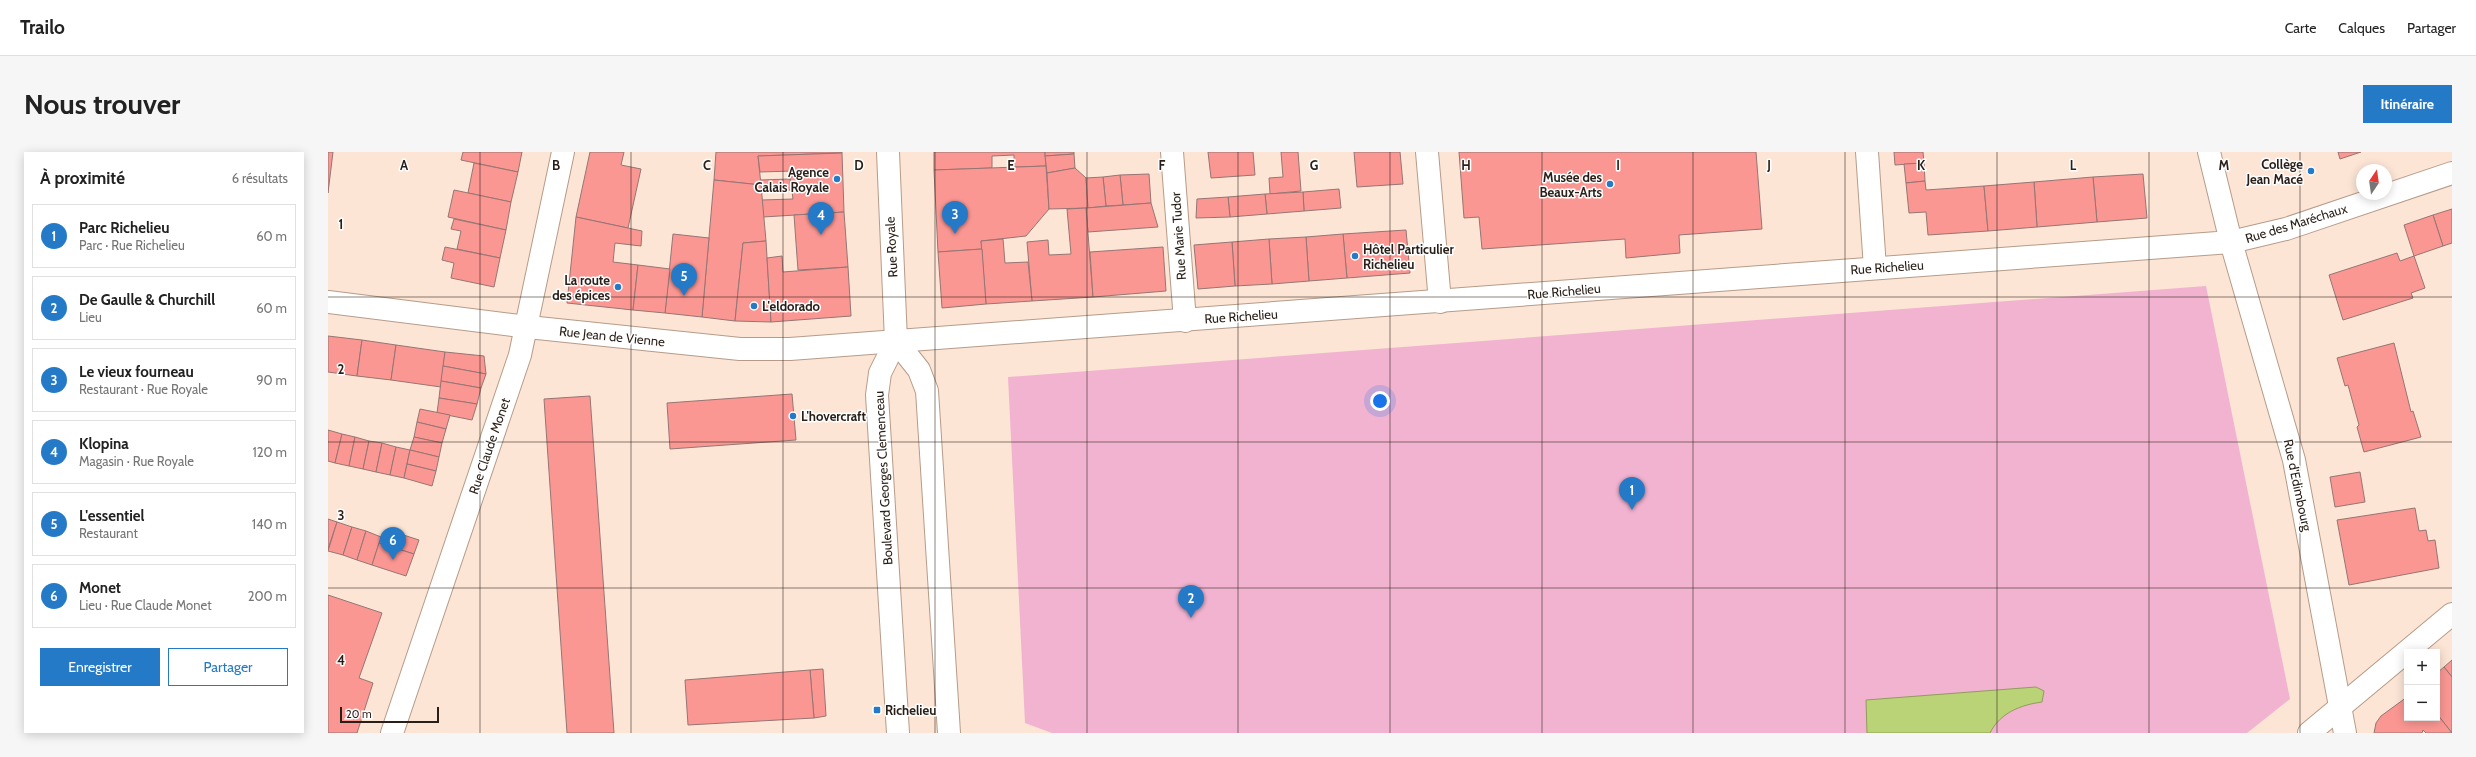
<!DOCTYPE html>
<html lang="fr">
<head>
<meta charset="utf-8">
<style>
  :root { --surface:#fff; --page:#f6f6f6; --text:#222; --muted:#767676; --line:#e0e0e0; --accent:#257ac8 }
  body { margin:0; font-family:Cabin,sans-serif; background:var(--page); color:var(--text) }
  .controls { position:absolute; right:12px; bottom:12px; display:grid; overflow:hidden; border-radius:0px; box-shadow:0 2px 10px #0003 }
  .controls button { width:36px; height:36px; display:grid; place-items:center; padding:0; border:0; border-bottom:1px solid var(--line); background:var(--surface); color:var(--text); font:20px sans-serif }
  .compass { position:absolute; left:2028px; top:12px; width:36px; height:36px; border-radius:50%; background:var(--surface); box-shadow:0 2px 10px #0003; rotate:13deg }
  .scale { position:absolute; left:12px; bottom:10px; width:99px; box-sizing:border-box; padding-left:4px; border:2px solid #291f18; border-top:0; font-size:11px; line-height:14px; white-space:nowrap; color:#291f18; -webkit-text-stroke:3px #fff; paint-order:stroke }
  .you { position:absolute; left:1052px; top:249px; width:14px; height:14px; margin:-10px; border:3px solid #fff; border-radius:50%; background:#1a73e8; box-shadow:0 0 0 6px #1a73e833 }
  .badge { display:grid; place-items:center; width:26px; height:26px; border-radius:50%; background:var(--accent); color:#fff; font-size:13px; font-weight:700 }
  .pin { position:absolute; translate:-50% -33px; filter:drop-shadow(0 1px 2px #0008) }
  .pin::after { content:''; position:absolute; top:21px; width:14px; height:12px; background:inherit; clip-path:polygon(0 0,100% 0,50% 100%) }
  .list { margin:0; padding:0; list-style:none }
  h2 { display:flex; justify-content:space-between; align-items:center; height:52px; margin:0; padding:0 16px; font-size:17px }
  h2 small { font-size:13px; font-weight:400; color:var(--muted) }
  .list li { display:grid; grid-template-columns:26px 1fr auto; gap:12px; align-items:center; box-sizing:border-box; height:64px; margin:0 8px 8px; padding:0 8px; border:1px solid var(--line); border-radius:0px }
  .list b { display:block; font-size:15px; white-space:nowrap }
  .list p { margin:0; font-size:13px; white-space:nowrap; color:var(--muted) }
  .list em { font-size:13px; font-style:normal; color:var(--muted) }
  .actions { display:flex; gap:8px; padding:12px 16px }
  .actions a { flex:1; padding:9px 0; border:1px solid var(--accent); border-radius:0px; text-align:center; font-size:14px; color:var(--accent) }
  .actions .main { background:var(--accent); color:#fff }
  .map { position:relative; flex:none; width:2124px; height:581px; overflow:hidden; border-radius:0px }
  header { display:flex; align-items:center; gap:24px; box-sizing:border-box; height:56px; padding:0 20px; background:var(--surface); border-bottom:1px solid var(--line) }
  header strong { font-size:19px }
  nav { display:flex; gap:22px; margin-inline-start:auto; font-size:14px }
  .intro { display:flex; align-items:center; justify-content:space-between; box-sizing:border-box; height:96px; padding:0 24px }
  h1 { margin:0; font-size:28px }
  .button { padding:10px 18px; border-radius:0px; background:var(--accent); color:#fff; font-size:14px; font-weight:700 }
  main { display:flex; gap:24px; padding:0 24px }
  aside { flex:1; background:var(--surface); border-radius:0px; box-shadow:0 2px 10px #0003 }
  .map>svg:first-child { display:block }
</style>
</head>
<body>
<header>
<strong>Trailo</strong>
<nav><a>Carte</a><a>Calques</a><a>Partager</a></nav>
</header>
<div class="intro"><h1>Nous trouver</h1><a class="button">Itinéraire</a></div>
<main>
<aside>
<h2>À proximité<small>6 résultats</small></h2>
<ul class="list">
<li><span class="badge">1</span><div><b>Parc Richelieu</b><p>Parc · Rue Richelieu</p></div><em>60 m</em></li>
<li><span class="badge">2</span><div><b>De Gaulle &amp; Churchill</b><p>Lieu</p></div><em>60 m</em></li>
<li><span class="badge">3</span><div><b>Le vieux fourneau</b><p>Restaurant · Rue Royale</p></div><em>90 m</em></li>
<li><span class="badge">4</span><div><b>Klopina</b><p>Magasin · Rue Royale</p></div><em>120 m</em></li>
<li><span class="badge">5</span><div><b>L'essentiel</b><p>Restaurant</p></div><em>140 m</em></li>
<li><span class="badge">6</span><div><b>Monet</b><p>Lieu · Rue Claude Monet</p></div><em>200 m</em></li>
</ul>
<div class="actions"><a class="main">Enregistrer</a><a>Partager</a></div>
</aside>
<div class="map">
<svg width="2124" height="581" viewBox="0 0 2124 581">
  <rect width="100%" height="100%" fill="#fce5d5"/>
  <!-- green -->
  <path fill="#f1b3d0" d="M1878 134 1962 547 1919 581H724L697 571 680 225Z"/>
  <!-- water -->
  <path fill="#bbd377" stroke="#8f9d5a" d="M1708 535 1716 539 1714 550C1692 553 1672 561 1662 581H1539L1538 548Z"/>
  <!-- building -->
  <g fill="#fb9793" stroke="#967573">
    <path d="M0 0H5L0 41Z"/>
    <path d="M135 0H194L190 20 133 8Z"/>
    <path d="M262 0H296L293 13 313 17 300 76 248 65Z"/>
    <path d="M388 0H514V1L430 4 433 33 386 28Z"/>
    <path d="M606 0H717L718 14 686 15V3L664 4V16L606 18Z"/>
    <path d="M717 0H746V2L717 4Z"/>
    <path d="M880 0H925L927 23 883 26Z"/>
    <path d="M953 0H970L973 39 942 42 941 26 955 25Z"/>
    <path d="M1026 0H1072L1075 32 1029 35Z"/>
    <path d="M1131 0H1428L1434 77 1351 83 1352 101 1298 106 1297 87 1154 97 1151 65 1136 66Z"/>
    <path d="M1566 0H1595L1596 11 1567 13Z"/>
    <path d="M2010 0H2033L2012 7Z"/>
    <path d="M514 1 516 60 435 65 434 48 465 47 462 25H464V19L432 20 430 4Z"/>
    <path d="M746 2 747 16 719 21 717 4Z"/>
    <path d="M146 11 190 20 183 50 140 41Z"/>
    <path d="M1596 11 1597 29 1578 31 1576 12Z"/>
    <path d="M718 14 721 57 698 84 653 89 654 97 610 100 606 18Z"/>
    <path d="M747 16 758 26 760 56 721 57 719 21Z"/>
    <path d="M821 22 823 51 795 53 792 23Z"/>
    <path d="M1815 22 1819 66 1769 70 1765 25Z"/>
    <path d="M792 23 795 53 778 54 775 25Z"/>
    <path d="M775 25 778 54 760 56 758 26Z"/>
    <path d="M1765 25 1769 70 1709 75 1706 30Z"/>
    <path d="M462 27 463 38 433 39 432 28Z"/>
    <path d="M386 28 433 33 438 89 415 91 407 169 374 165Z"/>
    <path d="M1597 29 1598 38 1656 34 1660 79 1600 83 1598 60 1581 61 1578 31Z"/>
    <path d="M1706 30 1709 75 1660 79 1656 34Z"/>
    <path d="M1011 37 1013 56 976 59 975 40Z"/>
    <path d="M126 38 183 50 178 78 120 65Z"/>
    <path d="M975 40 976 59 939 62 937 42Z"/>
    <path d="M937 42 939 62 902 65 900 45Z"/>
    <path d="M900 45 902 65 868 66 869 47Z"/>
    <path d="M823 51 830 75 760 80 758 56Z"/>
    <path d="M758 56 765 145 704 149 699 90 720 88 721 103 743 102 739 57Z"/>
    <path d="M2124 57V91L2115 94 2105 63Z"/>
    <path d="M516 60 520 115 470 118 466 63Z"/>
    <path d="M2105 63 2115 94 2086 104 2076 73Z"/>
    <path d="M248 65 314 79 313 94 287 91 285 110 310 113 305 158 239 151Z"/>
    <path d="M126 67 178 78 172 106 129 97 133 79 123 77Z"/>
    <path d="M1078 78 1082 121 1019 126 1015 82Z"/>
    <path d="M345 82 381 86 374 165 337 161Z"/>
    <path d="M1015 82 1019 126 981 129 978 85Z"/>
    <path d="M978 85 981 129 944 132 941 87Z"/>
    <path d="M675 87 677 111 700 110 704 149 658 152 653 89Z"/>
    <path d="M941 87 944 132 907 134 904 90Z"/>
    <path d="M438 89 443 170 407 169 415 91Z"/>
    <path d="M904 90 907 134 870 137 866 93Z"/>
    <path d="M117 95 172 106 166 135 123 126 126 111 114 108Z"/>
    <path d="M835 95 838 139 765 145 762 100Z"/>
    <path d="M654 97 658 152 614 156 610 100Z"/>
    <path d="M2069 101 2072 109 2086 104 2097 136 2083 141 2085 146 2015 168 2001 123Z"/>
    <path d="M454 104 455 120 520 115 523 164 443 170 439 106Z"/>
    <path d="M310 113 342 117 337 161 305 158Z"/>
    <path d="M0 184 34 188 29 224 0 220Z"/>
    <path d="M34 188 68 193 63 228 29 224Z"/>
    <path d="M2066 191 2083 260 2085 259 2093 285 2036 300 2029 275 2031 273 2020 233 2017 234 2009 206Z"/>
    <path d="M68 193 117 200 113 235 63 228Z"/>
    <path d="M117 200 156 204 158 222 115 214Z"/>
    <path d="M115 214 158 222 153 236 113 229Z"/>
    <path d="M113 229 153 236 149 252 111 246Z"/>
    <path d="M464 242 468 288 342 297 339 251Z"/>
    <path d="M262 244 286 581H239L216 247Z"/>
    <path d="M111 246 149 252 144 268 109 261Z"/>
    <path d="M92 257 122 263 118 277 89 270Z"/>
    <path d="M89 270 118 277 114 291 86 285Z"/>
    <path d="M0 278 14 282 7 311 0 309Z"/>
    <path d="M14 282 27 285 21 314 7 311Z"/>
    <path d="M27 285 41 289 35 317 21 314Z"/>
    <path d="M86 285 114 291 111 305 82 298Z"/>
    <path d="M41 289 54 291 48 320 35 317Z"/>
    <path d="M54 291 68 295 62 323 48 320Z"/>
    <path d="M68 295 82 298 76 326 62 323Z"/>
    <path d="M82 298 111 305 108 319 79 312Z"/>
    <path d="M79 312 108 319 104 334 76 326Z"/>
    <path d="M2032 320 2037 350 2007 355 2002 325Z"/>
    <path d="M2087 356 2091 379 2098 378 2100 389 2107 388 2111 416 2021 433 2009 368Z"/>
    <path d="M0 367 9 370 0 397Z"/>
    <path d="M9 370 24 375 15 403 0 399Z"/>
    <path d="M24 375 38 379 29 408 15 403Z"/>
    <path d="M38 379 53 385 44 413 29 408Z"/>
    <path d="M63 379 91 388 86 402 58 393Z"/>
    <path d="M51 391 86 402 78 424 44 413Z"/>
    <path d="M0 443 54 461 31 526 45 531 29 581H0Z"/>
    <path d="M2124 508V525L2116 515Z"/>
    <path d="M2116 515 2124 525V581L2109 562V521Z"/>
    <path d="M495 517 498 564 486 566 482 518Z"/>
    <path d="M482 518 486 566 360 573 357 528Z"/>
    <path d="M2079 545V566H2109V562L2124 581H2098L2095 578 2094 581H2046L2048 571 2053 564Z"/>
  </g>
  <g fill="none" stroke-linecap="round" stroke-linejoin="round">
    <!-- minor casing -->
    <g stroke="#b69b89" stroke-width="24">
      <g id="minor">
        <path d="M844 0 857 169"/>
        <path d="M1099 0 1112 150"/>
        <path d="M1539 0 1547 116"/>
        <path d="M0 150 200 175 412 197H462L1903 90 1881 0"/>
        <path d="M64 581 192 203 235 0"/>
        <path d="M1981 581 2124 462"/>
      </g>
    </g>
    <!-- tertiary casing -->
    <g stroke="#b69b89" stroke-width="24">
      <g id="tertiary">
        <path d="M560 0 568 189"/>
        <path d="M568 189 591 218 599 239 621 581"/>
        <path d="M568 189 552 221 549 243 570 581"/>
        <path d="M2017 581 1966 308 1903 90 1958 77 2124 21"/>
      </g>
    </g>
    <!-- minor -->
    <use href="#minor" stroke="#fff" stroke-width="22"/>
    <!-- tertiary -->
    <use href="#tertiary" stroke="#fff" stroke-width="22"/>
  </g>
  <!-- grid -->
  <path fill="none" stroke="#291f18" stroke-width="1" stroke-opacity="0.55" d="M152 0V581M303 0V581M455 0V581M607 0V581M759 0V581M910 0V581M1062 0V581M1214 0V581M1365 0V581M1517 0V581M1669 0V581M1821 0V581M1972 0V581M0 145H2124M0 290H2124M0 436H2124"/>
  <!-- markers -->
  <g fill="#257ac8" stroke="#fff" stroke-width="1.5">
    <circle cx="1983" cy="19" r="4"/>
    <circle cx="509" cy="27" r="4"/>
    <circle cx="1282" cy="32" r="4"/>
    <circle cx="1027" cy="104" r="4"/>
    <circle cx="290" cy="135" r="4"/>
    <circle cx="426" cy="154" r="4"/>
    <circle cx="465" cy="264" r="4"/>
    <rect x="545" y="554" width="8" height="8" rx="2"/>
  </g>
  <g text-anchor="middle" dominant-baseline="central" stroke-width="3" stroke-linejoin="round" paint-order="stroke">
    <!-- poi labels -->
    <g font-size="13" font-weight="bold" fill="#291f18" stroke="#fff" text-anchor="end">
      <text x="1975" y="12">Collège<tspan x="1975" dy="15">Jean Macé</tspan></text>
      <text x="501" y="20">Agence<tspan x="501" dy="15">Calais Royale</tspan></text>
      <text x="1274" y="25">Musée des<tspan x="1274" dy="15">Beaux-Arts</tspan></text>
      <text x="1035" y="97" text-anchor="start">Hôtel Particulier<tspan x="1035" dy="15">Richelieu</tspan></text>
      <text x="282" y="128">La route<tspan x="282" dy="15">des épices</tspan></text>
      <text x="434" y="154" text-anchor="start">L'eldorado</text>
      <text x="473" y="264" text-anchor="start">L'hovercraft</text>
      <text x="557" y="558" text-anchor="start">Richelieu</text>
    </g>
    <!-- street labels -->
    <g font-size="13" fill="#291f18" stroke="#fff">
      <text transform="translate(1968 71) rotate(-17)">Rue des Maréchaux</text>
      <text transform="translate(850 84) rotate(-94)">Rue Marie Tudor</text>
      <text transform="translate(563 95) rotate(-93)">Rue Royale</text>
      <text transform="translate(1559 115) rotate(-4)">Rue Richelieu</text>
      <text transform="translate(1236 139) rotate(-5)">Rue Richelieu</text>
      <text transform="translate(913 164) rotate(-4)">Rue Richelieu</text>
      <text transform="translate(284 184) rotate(6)">Rue Jean de Vienne</text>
      <text transform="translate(161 294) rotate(-71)">Rue Claude Monet</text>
      <text transform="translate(555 326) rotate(-93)">Boulevard Georges Clemenceau</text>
      <text transform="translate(1970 333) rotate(78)">Rue d'Edimbourg</text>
    </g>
  </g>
  <g font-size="13" text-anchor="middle" font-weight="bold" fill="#291f18" stroke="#fff" stroke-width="3" stroke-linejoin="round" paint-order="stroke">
    <text x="76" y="18">A</text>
    <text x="228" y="18">B</text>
    <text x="379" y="18">C</text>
    <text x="531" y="18">D</text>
    <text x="683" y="18">E</text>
    <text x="834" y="18">F</text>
    <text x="986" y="18">G</text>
    <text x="1138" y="18">H</text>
    <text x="1290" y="18">I</text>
    <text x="1441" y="18">J</text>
    <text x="1593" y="18">K</text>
    <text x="1745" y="18">L</text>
    <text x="1896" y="18">M</text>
    <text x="13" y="77">1</text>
    <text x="13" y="222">2</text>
    <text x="13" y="368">3</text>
    <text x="13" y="513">4</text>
  </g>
</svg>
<div class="controls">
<button>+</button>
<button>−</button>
</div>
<svg class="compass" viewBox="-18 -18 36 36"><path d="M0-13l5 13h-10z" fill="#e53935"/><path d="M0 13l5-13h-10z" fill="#767676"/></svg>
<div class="scale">20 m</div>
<div class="you"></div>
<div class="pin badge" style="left:1304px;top:358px">1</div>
<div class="pin badge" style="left:863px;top:466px">2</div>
<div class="pin badge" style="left:627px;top:82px">3</div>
<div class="pin badge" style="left:493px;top:83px">4</div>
<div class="pin badge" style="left:356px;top:144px">5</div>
<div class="pin badge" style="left:65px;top:408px">6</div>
</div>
</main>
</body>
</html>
